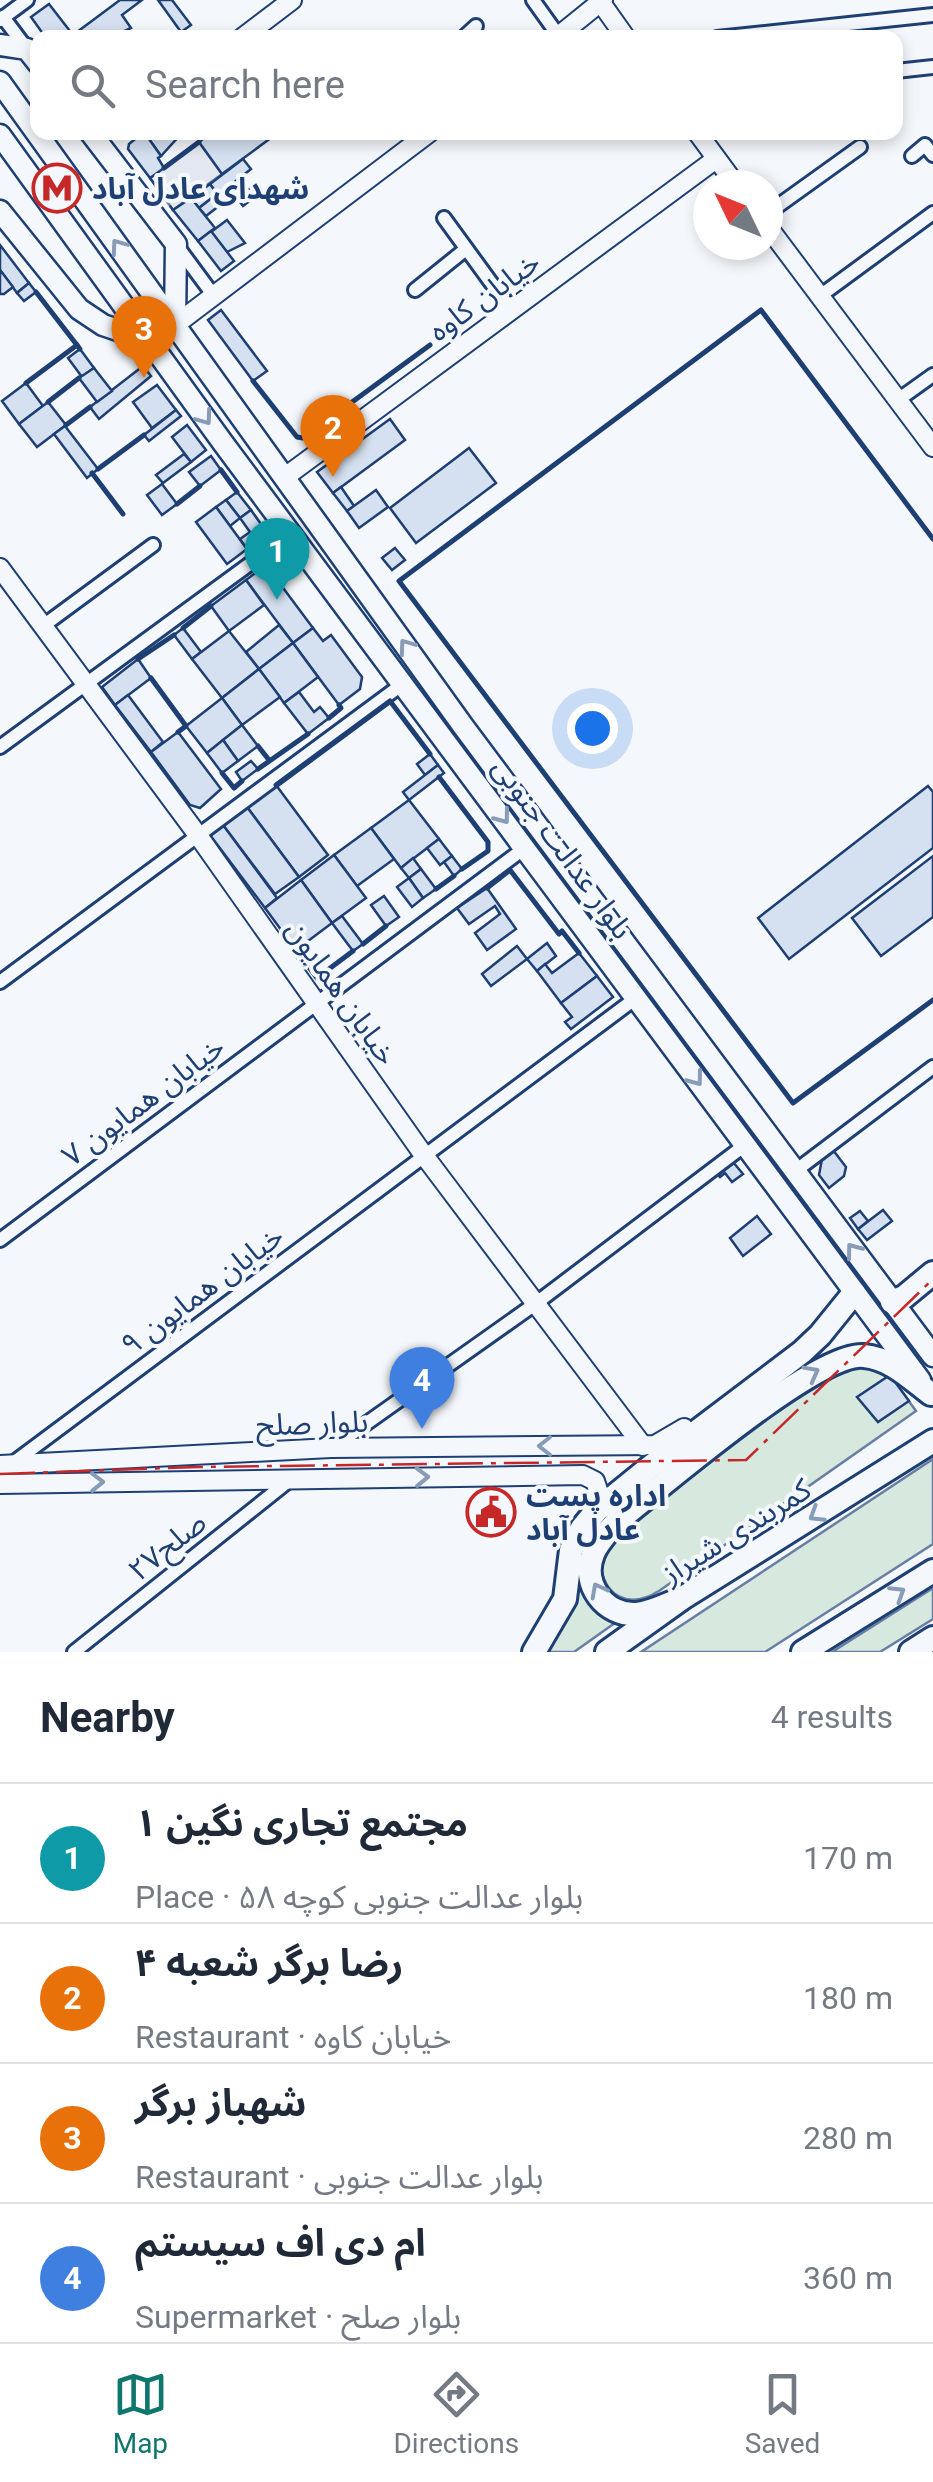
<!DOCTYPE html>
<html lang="en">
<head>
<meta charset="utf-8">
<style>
  :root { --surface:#fff; --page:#f6f6f7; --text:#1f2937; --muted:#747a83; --line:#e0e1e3; --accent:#0f766e }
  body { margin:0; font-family:Roboto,"Noto Sans Arabic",sans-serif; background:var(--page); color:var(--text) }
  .compass { position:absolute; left:693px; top:170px; width:90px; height:90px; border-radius:50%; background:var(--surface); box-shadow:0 5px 15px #0003; rotate:313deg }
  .you { position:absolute; left:592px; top:728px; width:35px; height:35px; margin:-25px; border:8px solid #fff; border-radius:50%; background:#1a73e8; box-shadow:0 0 0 15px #1a73e833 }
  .badge { display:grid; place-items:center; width:65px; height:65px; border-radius:50%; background:var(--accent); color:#fff; font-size:32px; font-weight:700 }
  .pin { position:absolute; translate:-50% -82px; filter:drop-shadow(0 2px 5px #0008) }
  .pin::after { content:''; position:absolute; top:52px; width:35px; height:30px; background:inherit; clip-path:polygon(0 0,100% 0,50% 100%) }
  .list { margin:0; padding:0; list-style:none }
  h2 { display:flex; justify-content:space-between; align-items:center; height:130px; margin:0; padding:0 40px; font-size:42px }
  h2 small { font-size:32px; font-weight:400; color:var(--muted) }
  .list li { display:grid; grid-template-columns:65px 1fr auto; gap:30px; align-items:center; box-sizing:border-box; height:140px; padding:0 40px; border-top:2px solid var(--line) }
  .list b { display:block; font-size:38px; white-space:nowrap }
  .list p { margin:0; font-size:32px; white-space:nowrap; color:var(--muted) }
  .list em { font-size:32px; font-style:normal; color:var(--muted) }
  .icon { flex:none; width:55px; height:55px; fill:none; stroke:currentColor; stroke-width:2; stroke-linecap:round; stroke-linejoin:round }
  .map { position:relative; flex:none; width:933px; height:1652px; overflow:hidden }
  .search { position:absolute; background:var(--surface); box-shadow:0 5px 15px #0003; left:30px; right:30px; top:30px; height:110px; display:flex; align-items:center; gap:25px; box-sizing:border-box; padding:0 35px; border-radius:20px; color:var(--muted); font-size:38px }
  .sheet { height:690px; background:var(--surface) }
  nav { display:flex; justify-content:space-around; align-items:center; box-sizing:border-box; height:140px; border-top:2px solid var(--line); background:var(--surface); font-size:28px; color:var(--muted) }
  nav a { display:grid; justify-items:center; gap:5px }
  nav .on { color:var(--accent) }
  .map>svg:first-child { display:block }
</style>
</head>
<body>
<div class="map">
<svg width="933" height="1652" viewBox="0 0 933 1652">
  <rect width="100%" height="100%" fill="#f4f7fb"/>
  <!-- green -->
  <g fill="#d7e8df" stroke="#687fa3" stroke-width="2.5">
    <path d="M820 1349 821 1352 600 1522 581 1548C583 1585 587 1599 619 1620L574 1652H547C554 1638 563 1623 568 1607 577 1579 573 1554 588 1528Z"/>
    <path d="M851 1362 887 1371 916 1411 659 1591C628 1610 603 1596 600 1561L628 1524 836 1368Z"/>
    <path d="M933 1459V1544L765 1652H641Z"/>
    <path d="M933 1588V1619L880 1652H832Z"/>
  </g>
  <!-- parking -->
  <path fill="#e3e8f0" stroke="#687fa3" stroke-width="2.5" d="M199 142 222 174 173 210 150 178Z"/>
  <!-- building -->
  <g fill="#d5e0f0" stroke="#1d3f73" stroke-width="2.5">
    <path d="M120 0H142L122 15 131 28 110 38H74L73 35Z"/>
    <path d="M158 0H172L191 25 181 32Z"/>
    <path d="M49 4 73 35 69 38H46L31 17Z"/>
    <path d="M144 132H180L181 134 161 156Z"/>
    <path d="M144 132 161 156 158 158 164 168 150 178 128 149 129 144Z"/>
    <path d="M212 132H279L222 174 199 142Z"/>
    <path d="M243 159 251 169 218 195 210 184Z"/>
    <path d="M257 183 263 191 243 206 237 198Z"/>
    <path d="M210 184 217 194 199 208 191 198Z"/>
    <path d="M217 194 224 202 206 216 199 208Z"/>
    <path d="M191 198 215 228 198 241 173 210Z"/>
    <path d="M227 220 245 243 227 252 211 232Z"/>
    <path d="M211 231 234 261 221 271 198 241Z"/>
    <path d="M0 245 29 283 17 293 0 270Z"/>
    <path d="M0 270 13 287 4 294H0Z"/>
    <path d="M29 283 36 292 24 301 17 293Z"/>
    <path d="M221 310 267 371 253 381 208 320Z"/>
    <path d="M80 349 94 368 82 377 68 358Z"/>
    <path d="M143 366 151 376 99 419 90 407Z"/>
    <path d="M94 368 112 391 97 402 79 378Z"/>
    <path d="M26 383 43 406 19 424 2 401Z"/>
    <path d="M157 385 176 410 152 428 133 402Z"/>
    <path d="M48 402 66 425 37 447 19 424Z"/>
    <path d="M176 410 181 416 149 441 144 435Z"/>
    <path d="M390 419 405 440 333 493 317 472Z"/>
    <path d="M187 425 206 450 191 462 172 437Z"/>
    <path d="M65 426 98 469 87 478 54 434Z"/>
    <path d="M469 448 496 483 416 543 390 508Z"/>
    <path d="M184 454 191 462 163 483 156 475Z"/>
    <path d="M211 456 221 470 200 486 189 472Z"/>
    <path d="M162 484 177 504 162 515 147 495Z"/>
    <path d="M341 487 354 506 347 511 333 493Z"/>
    <path d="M376 490 388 507 359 528 347 511Z"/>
    <path d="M237 492 251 510 240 518 226 500Z"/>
    <path d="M226 500 240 518 230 526 216 507Z"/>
    <path d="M216 507 247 549 227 564 196 522Z"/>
    <path d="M251 510 268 534 247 549 240 539 250 532 240 518Z"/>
    <path d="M395 548 405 560 392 570 382 558Z"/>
    <path d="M266 565 313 628 293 643 246 580Z"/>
    <path d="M246 580 264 605 229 631 211 606Z"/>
    <path d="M279 625 293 643 259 669 246 652Z"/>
    <path d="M183 628 201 652 192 659 174 635Z"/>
    <path d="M313 628 323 641 331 635 362 677 360 689 339 705 293 643Z"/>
    <path d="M229 631 259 669 222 698 192 659Z"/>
    <path d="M293 643 318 677 284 703 259 669Z"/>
    <path d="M138 659 151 678 115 705 102 687Z"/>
    <path d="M259 669 280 697 242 725 222 698Z"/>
    <path d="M299 692 314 712 320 707 329 718 308 734 284 703Z"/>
    <path d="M128 695 163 742 151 752 115 705Z"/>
    <path d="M222 698 242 725 207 753 186 726Z"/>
    <path d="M242 725 258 746 238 761 223 740Z"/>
    <path d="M178 732 221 789 200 808 190 805 151 752Z"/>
    <path d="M223 740 238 761 222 773 207 753Z"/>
    <path d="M430 754 438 765 425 775 417 764Z"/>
    <path d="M251 761 258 769 242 781 236 772Z"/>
    <path d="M438 765 444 773 409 800 403 792Z"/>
    <path d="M276 785 328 855 299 877 247 807Z"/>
    <path d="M928 786 933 792V848L789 959 758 918Z"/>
    <path d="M409 800 439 839 401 868 371 828Z"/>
    <path d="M247 807 299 877 275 894 223 825Z"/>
    <path d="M223 825 277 898 265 908 210 835Z"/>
    <path d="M371 828 394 859 357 886 334 855Z"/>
    <path d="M439 839 452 856 440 865 427 848Z"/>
    <path d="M334 855 366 898 332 923 301 880Z"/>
    <path d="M452 856 462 869 454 876 444 862Z"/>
    <path d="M933 856V917L881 956 852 918Z"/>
    <path d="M413 858 421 869 409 878 401 868Z"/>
    <path d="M421 869 436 889 423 898 409 878Z"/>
    <path d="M409 878 423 898 412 907 397 887Z"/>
    <path d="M301 880 332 923 296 950 265 908Z"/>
    <path d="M487 888 516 929 487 950 475 933 500 914 495 906 469 924 457 908Z"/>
    <path d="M384 896 399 917 386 926 371 905Z"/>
    <path d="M342 916 363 944 353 951 332 923Z"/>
    <path d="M547 943 556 956 537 971 527 959Z"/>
    <path d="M304 944 316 960 308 966 296 950Z"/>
    <path d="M517 946 527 959 491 986 482 974Z"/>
    <path d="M579 953 597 976 561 1003 537 971 545 964 552 973Z"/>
    <path d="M597 976 613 997 571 1029 565 1022 572 1017 561 1003Z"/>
    <path d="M833 1150 846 1167 844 1176 829 1188 819 1175 822 1159Z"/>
    <path d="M733 1162 743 1174 732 1182 725 1173 720 1177 717 1174Z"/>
    <path d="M883 1210 892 1221 867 1240 858 1229Z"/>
    <path d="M860 1211 868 1221 858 1229 850 1218Z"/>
    <path d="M757 1216 771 1234 743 1256 730 1238Z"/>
    <path d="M890 1375 909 1401 878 1422 857 1397Z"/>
  </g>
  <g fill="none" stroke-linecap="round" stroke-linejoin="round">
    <!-- street casing -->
    <g stroke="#1d3f73" stroke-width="18">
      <g id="street">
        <path d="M533 0 558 35"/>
        <path d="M3 17 27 49"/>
        <path d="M0 20 27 0"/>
        <path d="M463 38 476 26"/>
        <path d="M717 38 933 15"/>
        <path d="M896 71 933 67"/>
        <path d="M912 156 925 145 933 155"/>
        <path d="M768 213 860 147"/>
        <path d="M444 218 511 310"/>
        <path d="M177 246 214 296"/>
        <path d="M415 290 466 249"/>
        <path d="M820 296 933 213"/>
        <path d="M898 400 933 375"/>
        <path d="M43 626 153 545"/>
        <path d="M0 747 292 533"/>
        <path d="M0 982 404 683"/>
        <path d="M794 1172 933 1067"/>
        <path d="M0 1240 526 847"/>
        <path d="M333 1447 535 1304 745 1145"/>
        <path d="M13 1463 636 998"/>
        <path d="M74 1652 291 1479"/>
      </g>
    </g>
    <!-- secondary casing -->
    <g stroke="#1d3f73" stroke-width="22">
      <g id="secondary">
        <path d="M599 0 626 38"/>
        <path d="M242 38 292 0"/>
        <path d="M556 38 603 0"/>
        <path d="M697 132 736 185"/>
        <path d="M768 227 933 447"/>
        <path d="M175 325 430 132"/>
        <path d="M285 477 716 159"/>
        <path d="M0 568 197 834 423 1154 643 1446"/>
        <path d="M0 1465 331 1448 655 1445 684 1428"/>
        <path d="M0 1484 583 1475 595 1481 599 1493 597 1510"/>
      </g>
    </g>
    <!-- primary casing -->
    <g stroke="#1d3f73" stroke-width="25">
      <g id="primary">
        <path d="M0 45 27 49 38 63"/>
        <path d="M0 82 463 726 933 1356"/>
        <path d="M90 132 176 244 175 325"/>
        <path d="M0 135 223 443 920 1380"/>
        <path d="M0 211 79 309 103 325 147 340"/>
      </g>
    </g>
    <!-- highway casing -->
    <g stroke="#1d3f73" stroke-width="28">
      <g id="highway">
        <path d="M892 1302 904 1297 933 1273"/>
        <path d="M681 1599C667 1604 651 1613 636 1614 605 1616 581 1584 593 1554 597 1543 608 1532 616 1522 660 1488 817 1351 864 1356 890 1358 911 1379 931 1394"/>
        <path d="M534 1652 565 1599 571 1550 582 1528 597 1510 650 1467 802 1352 820 1335 854 1293"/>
        <path d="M607 1652 681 1599 933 1441"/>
        <path d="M803 1652 933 1571"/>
        <path d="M911 1652 933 1638"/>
      </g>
    </g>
    <!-- street -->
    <use href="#street" stroke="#f4f7fb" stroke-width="12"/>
    <!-- secondary -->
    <use href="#secondary" stroke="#f4f7fb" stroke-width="18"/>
    <!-- primary -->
    <use href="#primary" stroke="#f4f7fb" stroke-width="20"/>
    <!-- highway -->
    <use href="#highway" stroke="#f4f7fb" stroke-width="22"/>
    <!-- fence -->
    <path stroke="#1d3f73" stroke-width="2.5" stroke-dasharray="12 5" stroke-linecap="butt" d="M150 178 173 210"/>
    <!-- wall -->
    <g stroke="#1d3f73" stroke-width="5">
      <path d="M164 168 199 142"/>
      <path d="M36 292 80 349"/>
      <path d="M253 381 297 437 303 438 430 345"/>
      <path d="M26 383 77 345"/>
      <path d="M48 402 79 378"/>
      <path d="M66 425 90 407"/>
      <path d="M98 469 144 435"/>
      <path d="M221 470 237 492"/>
      <path d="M92 473 123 514"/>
      <path d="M177 504 200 486"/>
      <path d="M933 539 761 310 399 581 793 1103 933 1000"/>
      <path d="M183 628 211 606"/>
      <path d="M138 659 174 635"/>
      <path d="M151 678 186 726 178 732"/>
      <path d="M329 718 341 708 339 705"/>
      <path d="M258 746 269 760"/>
      <path d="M258 769 308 734"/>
      <path d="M222 773 234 788 242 781"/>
      <path d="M439 777 488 842V851L462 869"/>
      <path d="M276 785 390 701 430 754"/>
      <path d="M487 888 510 870 559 934 562 931 579 953"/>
      <path d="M436 889 454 876"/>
      <path d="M363 944 386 926"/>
      <path d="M308 966 317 978 353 951"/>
    </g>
    <!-- power -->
    <path stroke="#c62828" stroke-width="2.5" stroke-dasharray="35 8 5 8" stroke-linecap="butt" d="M0 1474 198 1467 746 1460 933 1279"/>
  </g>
  <!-- one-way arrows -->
  <defs><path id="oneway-chevron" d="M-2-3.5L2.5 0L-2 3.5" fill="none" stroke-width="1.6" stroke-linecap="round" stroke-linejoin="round" transform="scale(2.5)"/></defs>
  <g stroke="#889bb7">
    <use href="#oneway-chevron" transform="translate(118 246) rotate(-126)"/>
    <use href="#oneway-chevron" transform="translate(205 418) rotate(54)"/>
    <use href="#oneway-chevron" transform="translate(406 646) rotate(-126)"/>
    <use href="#oneway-chevron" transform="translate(503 817) rotate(53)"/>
    <use href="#oneway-chevron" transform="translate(696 1079) rotate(53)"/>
    <use href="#oneway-chevron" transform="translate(853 1250) rotate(-127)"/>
    <use href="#oneway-chevron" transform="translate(812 1373) rotate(-28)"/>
    <use href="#oneway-chevron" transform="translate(545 1446) rotate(180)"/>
    <use href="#oneway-chevron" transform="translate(422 1477) rotate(-1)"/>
    <use href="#oneway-chevron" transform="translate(97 1482) rotate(-1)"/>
    <use href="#oneway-chevron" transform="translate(816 1515) rotate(148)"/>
    <use href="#oneway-chevron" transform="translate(598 1590) rotate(-118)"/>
    <use href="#oneway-chevron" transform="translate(898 1593) rotate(-32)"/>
  </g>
  <!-- icons -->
  <defs>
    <g id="metro-ring" transform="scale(2.5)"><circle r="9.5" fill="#f4f7fb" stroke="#c62828" stroke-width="1.5"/><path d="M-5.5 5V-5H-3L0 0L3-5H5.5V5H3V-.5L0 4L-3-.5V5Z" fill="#c62828"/></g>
    <g id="civic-ring" transform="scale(2.5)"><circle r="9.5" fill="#f4f7fb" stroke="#c62828" stroke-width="1.5"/><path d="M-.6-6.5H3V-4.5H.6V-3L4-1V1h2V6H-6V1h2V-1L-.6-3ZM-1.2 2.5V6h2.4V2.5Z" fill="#c62828"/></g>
  </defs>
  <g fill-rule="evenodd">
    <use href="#metro-ring" x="57" y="188"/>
    <use href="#civic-ring" x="491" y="1512"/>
  </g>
  <g text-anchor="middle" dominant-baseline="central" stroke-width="8" stroke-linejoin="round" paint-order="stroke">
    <!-- poi labels -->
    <g font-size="30" font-weight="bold" fill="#1d3f73" stroke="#f4f7fb" text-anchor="start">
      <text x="92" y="188">شهدای عادل آباد</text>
      <text x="526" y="1495">اداره پست<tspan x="526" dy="34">عادل آباد</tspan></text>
    </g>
    <!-- street labels -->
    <g font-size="30" fill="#1d3f73" stroke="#f4f7fb">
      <text transform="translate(484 296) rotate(-36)">خیابان کاوه</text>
      <text transform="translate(563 848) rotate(54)">بلوار عدالت جنوبی</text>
      <text transform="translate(342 992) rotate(55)">خیابان همایون</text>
      <text transform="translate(143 1101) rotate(-37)">خیابان همایون ۷</text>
      <text transform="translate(202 1290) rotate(-37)">خیابان همایون ۹</text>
      <text transform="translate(312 1423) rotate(-2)">بلوار صلح</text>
      <text transform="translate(736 1531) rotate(-32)">کمربندی شیراز</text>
      <text transform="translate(167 1546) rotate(-39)">صلح۲۷</text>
    </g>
  </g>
</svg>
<svg class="compass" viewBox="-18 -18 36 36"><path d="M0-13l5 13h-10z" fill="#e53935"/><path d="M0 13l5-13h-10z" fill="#747a83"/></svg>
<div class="you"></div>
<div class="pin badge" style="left:277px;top:600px;background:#0f9aa8">1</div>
<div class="pin badge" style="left:333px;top:477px;background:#e8710a">2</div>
<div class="pin badge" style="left:144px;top:378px;background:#e8710a">3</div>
<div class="pin badge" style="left:422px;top:1429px;background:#3f7fe0">4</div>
<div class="search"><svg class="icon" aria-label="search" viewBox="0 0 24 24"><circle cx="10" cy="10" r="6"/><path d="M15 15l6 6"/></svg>Search here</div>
</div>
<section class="sheet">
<h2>Nearby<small>4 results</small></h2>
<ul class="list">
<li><span class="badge" style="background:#0f9aa8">1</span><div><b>مجتمع تجاری نگین ۱</b><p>Place · بلوار عدالت جنوبی کوچه ۵۸</p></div><em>170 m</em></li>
<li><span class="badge" style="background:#e8710a">2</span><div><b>رضا برگر شعبه ۴</b><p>Restaurant · خیابان کاوه</p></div><em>180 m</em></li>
<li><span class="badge" style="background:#e8710a">3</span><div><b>شهباز برگر</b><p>Restaurant · بلوار عدالت جنوبی</p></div><em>280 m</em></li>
<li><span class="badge" style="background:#3f7fe0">4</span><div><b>ام دی اف سیستم</b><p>Supermarket · بلوار صلح</p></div><em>360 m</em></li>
</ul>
</section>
<nav>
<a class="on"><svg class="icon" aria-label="map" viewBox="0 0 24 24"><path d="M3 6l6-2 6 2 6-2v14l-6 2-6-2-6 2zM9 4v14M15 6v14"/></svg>Map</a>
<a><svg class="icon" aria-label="directions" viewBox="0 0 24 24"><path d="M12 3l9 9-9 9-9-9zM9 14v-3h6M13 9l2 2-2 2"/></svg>Directions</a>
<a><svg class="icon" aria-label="saved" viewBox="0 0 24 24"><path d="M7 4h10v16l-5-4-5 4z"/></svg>Saved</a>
</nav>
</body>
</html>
